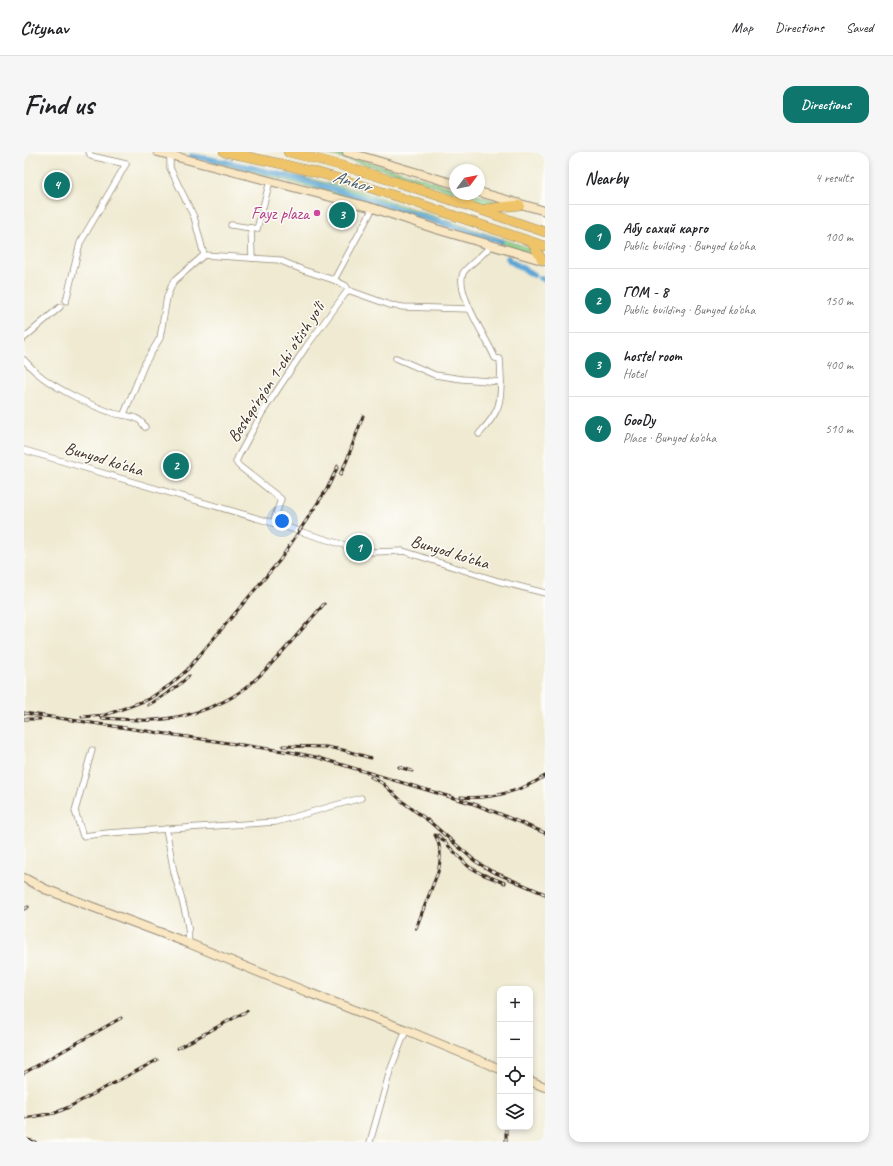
<!DOCTYPE html>
<html lang="en">
<head>
<meta charset="utf-8">
<style>
  :root { --surface:#fff; --page:#f6f6f6; --text:#202124; --muted:#757577; --line:#e0e0e0; --accent:#0f766e }
  body { margin:0; font-family:Caveat,sans-serif; background:var(--page); color:var(--text) }
  .controls { position:absolute; right:12px; bottom:12px; display:grid; overflow:hidden; border-radius:8px; box-shadow:0 2px 6px #0003 }
  .controls button { width:36px; height:36px; display:grid; place-items:center; padding:0; border:0; border-bottom:1px solid var(--line); background:var(--surface); color:var(--text); font:20px sans-serif }
  .compass { position:absolute; left:425px; top:12px; width:36px; height:36px; border-radius:50%; background:var(--surface); box-shadow:0 2px 6px #0003; rotate:58deg }
  .you { position:absolute; left:258px; top:369px; width:14px; height:14px; margin:-10px; border:3px solid #fff; border-radius:50%; background:#1a73e8; box-shadow:0 0 0 6px #1a73e833 }
  .badge { display:grid; place-items:center; width:26px; height:26px; border-radius:50%; background:var(--accent); color:#fff; font-size:13px; font-weight:700 }
  .pin { position:absolute; translate:-50% -50%; border:2px solid #fff; box-shadow:0 1px 4px #0006 }
  .list { margin:0; padding:0; list-style:none }
  h2 { display:flex; justify-content:space-between; align-items:center; height:52px; margin:0; padding:0 16px; font-size:17px }
  h2 small { font-size:13px; font-weight:400; color:var(--muted) }
  .list li { display:grid; grid-template-columns:26px 1fr auto; gap:12px; align-items:center; box-sizing:border-box; height:64px; padding:0 16px; border-top:1px solid var(--line) }
  .list b { display:block; font-size:15px; white-space:nowrap }
  .list p { margin:0; font-size:13px; white-space:nowrap; color:var(--muted) }
  .list em { font-size:13px; font-style:normal; color:var(--muted) }
  .icon { flex:none; width:22px; height:22px; fill:none; stroke:currentColor; stroke-width:2; stroke-linecap:round; stroke-linejoin:round }
  .map { position:relative; flex:none; width:521px; height:990px; overflow:hidden; border-radius:12px }
  header { display:flex; align-items:center; gap:24px; box-sizing:border-box; height:56px; padding:0 20px; background:var(--surface); border-bottom:1px solid var(--line) }
  header strong { font-size:19px }
  nav { display:flex; gap:22px; margin-inline-start:auto; font-size:14px }
  .intro { display:flex; align-items:center; justify-content:space-between; box-sizing:border-box; height:96px; padding:0 24px }
  h1 { margin:0; font-size:28px }
  .button { padding:10px 18px; border-radius:12px; background:var(--accent); color:#fff; font-size:14px; font-weight:700 }
  main { display:flex; gap:24px; padding:0 24px }
  aside { flex:1; background:var(--surface); border-radius:12px; box-shadow:0 2px 6px #0003 }
  .map>svg:first-child { display:block }
</style>
</head>
<body>
<header>
<strong>Citynav</strong>
<nav><a>Map</a><a>Directions</a><a>Saved</a></nav>
</header>
<div class="intro"><h1>Find us</h1><a class="button">Directions</a></div>
<main>
<div class="map">
<svg width="521" height="990" viewBox="0 0 521 990">
  <rect width="100%" height="100%" fill="#fdfcf7"/>
  <filter id="ink" filterUnits="userSpaceOnUse"><feTurbulence type="fractalNoise" baseFrequency=".025" numOctaves="2"/><feDisplacementMap in="SourceGraphic" scale="8" xChannelSelector="R" yChannelSelector="G"/><feConvolveMatrix kernelMatrix="1 2 1 2 8 2 1 2 1" color-interpolation-filters="sRGB"/></filter>
  <filter id="wash" filterUnits="userSpaceOnUse"><feTurbulence type="fractalNoise" baseFrequency=".012" numOctaves="4" result="noise"/><feDisplacementMap in="SourceGraphic" scale="16" xChannelSelector="R" yChannelSelector="G"/><feGaussianBlur stdDeviation="0.9" result="paint"/><feColorMatrix in="noise" values="0 0 0 0 0 0 0 0 0 0 0 0 0 0 0 0 0 1.4 0 .05"/><feComposite in="paint" operator="in"/></filter>
  <g filter="url(#wash)">
    <rect width="100%" height="100%" fill="#efead1"/>
    <!-- green -->
    <g fill="#91d892" stroke="#668158">
      <path d="M298 0H310L382 21 431 37V41L381 24Z"/>
      <path d="M174 6 198 10 259 24 262 21 335 39 508 97 511 102C399 68 289 33 175 7Z"/>
      <path d="M433 42H448L476 50 475 51 464 53Z"/>
    </g>
    <g fill="none" stroke-linecap="round" stroke-linejoin="round">
      <!-- canal -->
      <g stroke="#5da5d4" stroke-width="5.5">
        <path d="M167 4C197 8 225 15 254 22 329 41 403 66 477 90"/>
        <path d="M484 106 486 109 510 123"/>
        <path d="M516 126 521 128"/>
      </g>
    </g>
  </g>
  <g filter="url(#ink)">
    <g fill="none" stroke-linecap="round" stroke-linejoin="round">
      <!-- street casing -->
      <g stroke="#958a78" stroke-width="7">
        <g id="street">
          <path d="M146 3V16L170 65 180 103"/>
          <path d="M207 73 227 76"/>
          <path d="M228 106 227 76 233 77 246 29"/>
          <path d="M310 128 349 56"/>
          <path d="M42 149 56 91 102 12 67 4 65 0"/>
          <path d="M0 186 36 155"/>
          <path d="M372 206 411 223 438 227 477 230"/>
          <path d="M0 208C4 212 8 217 13 221 30 236 68 254 89 261 102 265 114 262 121 275"/>
          <path d="M100 262 121 211 136 186 143 145 149 130 180 103 255 108 279 118 310 128 322 134 324 138 366 153 379 155 445 157"/>
          <path d="M455 282C461 275 468 268 472 259 479 247 477 221 476 207L471 206C463 186 431 141 439 121 442 115 461 102 467 93"/>
          <path d="M0 298 249 371 333 397 348 400 379 399 474 429 521 441"/>
          <path d="M249 371 257 347 215 314 212 310 214 305 238 261 282 195 324 138"/>
          <path d="M68 598 51 659 59 684 84 681 252 670 337 646"/>
          <path d="M142 677C145 691 147 706 150 720 154 737 168 775 164 791"/>
          <path d="M346 990 366 919 382 878"/>
        </g>
      </g>
      <!-- secondary casing -->
      <g stroke="#958a78" stroke-width="10">
        <g id="secondary">
          <path d="M134 0 246 29 349 56 412 77 521 109"/>
          <path d="M323 0 431 32"/>
          <path d="M455 40 521 59"/>
          <path d="M0 726 21 737 164 791 283 840 382 878 476 917"/>
          <path d="M506 929 521 935"/>
        </g>
      </g>
      <!-- primary casing -->
      <g stroke="#958a78" stroke-width="10">
        <g id="primary">
          <path d="M200 0C254 10 307 23 359 40 413 57 467 77 521 94"/>
          <path d="M264 0C351 20 436 51 521 80"/>
          <path d="M460 57 496 53"/>
          <path d="M508 90 518 108"/>
        </g>
      </g>
      <!-- street -->
      <use href="#street" stroke="#fff" stroke-width="5.5"/>
      <!-- secondary -->
      <use href="#secondary" stroke="#f9e7c3" stroke-width="8"/>
      <!-- primary -->
      <use href="#primary" stroke="#efc469" stroke-width="9"/>
      <!-- rail casing -->
      <g stroke="#3b2a1e" stroke-width="3">
        <g id="rail">
          <path d="M316 323 323 308 339 264"/>
          <path d="M124 553C140 545 151 537 165 524"/>
          <path d="M0 561 266 600 292 605 450 652 476 662 521 681"/>
          <path d="M58 565 81 563 104 555 125 547 146 533 163 518 256 408 303 337 314 314"/>
          <path d="M78 566C95 567 113 569 130 568 160 566 194 556 219 538 234 527 247 512 260 498 274 482 287 467 300 452"/>
          <path d="M0 567H16"/>
          <path d="M259 594 302 595 319 598 347 606"/>
          <path d="M375 615 388 619"/>
          <path d="M347 625 358 631 379 650 406 670 451 709 467 719 521 742"/>
          <path d="M437 645C465 648 498 639 521 624"/>
          <path d="M414 683 444 714 458 722 481 731"/>
          <path d="M0 757 4 755"/>
          <path d="M392 776 414 720C417 708 418 695 411 683"/>
          <path d="M154 896 223 859"/>
          <path d="M0 921 97 866"/>
          <path d="M0 966 31 961 45 955 133 908"/>
          <path d="M0 987 11 990"/>
          <path d="M482 990V975"/>
        </g>
      </g>
      <!-- rail -->
      <use href="#rail" stroke="#fdfcf7" stroke-width="1.5" stroke-dasharray="4.5" stroke-linecap="butt"/>
    </g>
  </g>
  <!-- markers -->
  <circle fill="#d1479c" stroke="#fdfcf7" stroke-width="1.5" cx="293" cy="61" r="4"/>
  <g text-anchor="middle" dominant-baseline="central" stroke-width="3" stroke-linejoin="round" paint-order="stroke">
    <!-- hotel labels -->
    <g font-size="17" fill="#b23c85" stroke="#fdfcf7" text-anchor="end">
      <text x="285" y="61">Fayz plaza</text>
    </g>
    <!-- street labels -->
    <g font-size="17" fill="#3b2a1e" stroke="#fdfcf7">
      <text transform="translate(252 220) rotate(-57)">Beshqo'rg'on 1-chi o'tish yo'li</text>
      <text transform="translate(80 307) rotate(17)">Bunyod ko'cha</text>
      <text transform="translate(426 400) rotate(17)">Bunyod ko'cha</text>
    </g>
    <!-- water labels -->
    <g font-size="18" font-style="italic" fill="#495b67" stroke="#fdfcf7">
      <text transform="translate(328 29) rotate(17)">Anhor</text>
    </g>
  </g>
</svg>
<div class="controls">
<button>+</button>
<button>−</button>
<button><svg class="icon" aria-label="locate" viewBox="0 0 24 24"><circle cx="12" cy="12" r="6"/><path d="M12 2v4M12 18v4M2 12h4M18 12h4"/></svg></button>
<button><svg class="icon" aria-label="layers" viewBox="0 0 24 24"><path d="M12 4l9 5-9 5-9-5zM3 14l9 5 9-5"/></svg></button>
</div>
<svg class="compass" viewBox="-18 -18 36 36"><path d="M0-13l5 13h-10z" fill="#e53935"/><path d="M0 13l5-13h-10z" fill="#757577"/></svg>
<div class="you"></div>
<div class="pin badge" style="left:335px;top:396px">1</div>
<div class="pin badge" style="left:152px;top:314px">2</div>
<div class="pin badge" style="left:318px;top:63px">3</div>
<div class="pin badge" style="left:33px;top:33px">4</div>
</div>
<aside>
<h2>Nearby<small>4 results</small></h2>
<ul class="list">
<li><span class="badge">1</span><div><b>Абу сахий карго</b><p>Public building · Bunyod ko'cha</p></div><em>100 m</em></li>
<li><span class="badge">2</span><div><b>ГОМ - 8</b><p>Public building · Bunyod ko'cha</p></div><em>150 m</em></li>
<li><span class="badge">3</span><div><b>hostel room</b><p>Hotel</p></div><em>400 m</em></li>
<li><span class="badge">4</span><div><b>GooDy</b><p>Place · Bunyod ko'cha</p></div><em>510 m</em></li>
</ul>
</aside>
</main>
</body>
</html>
